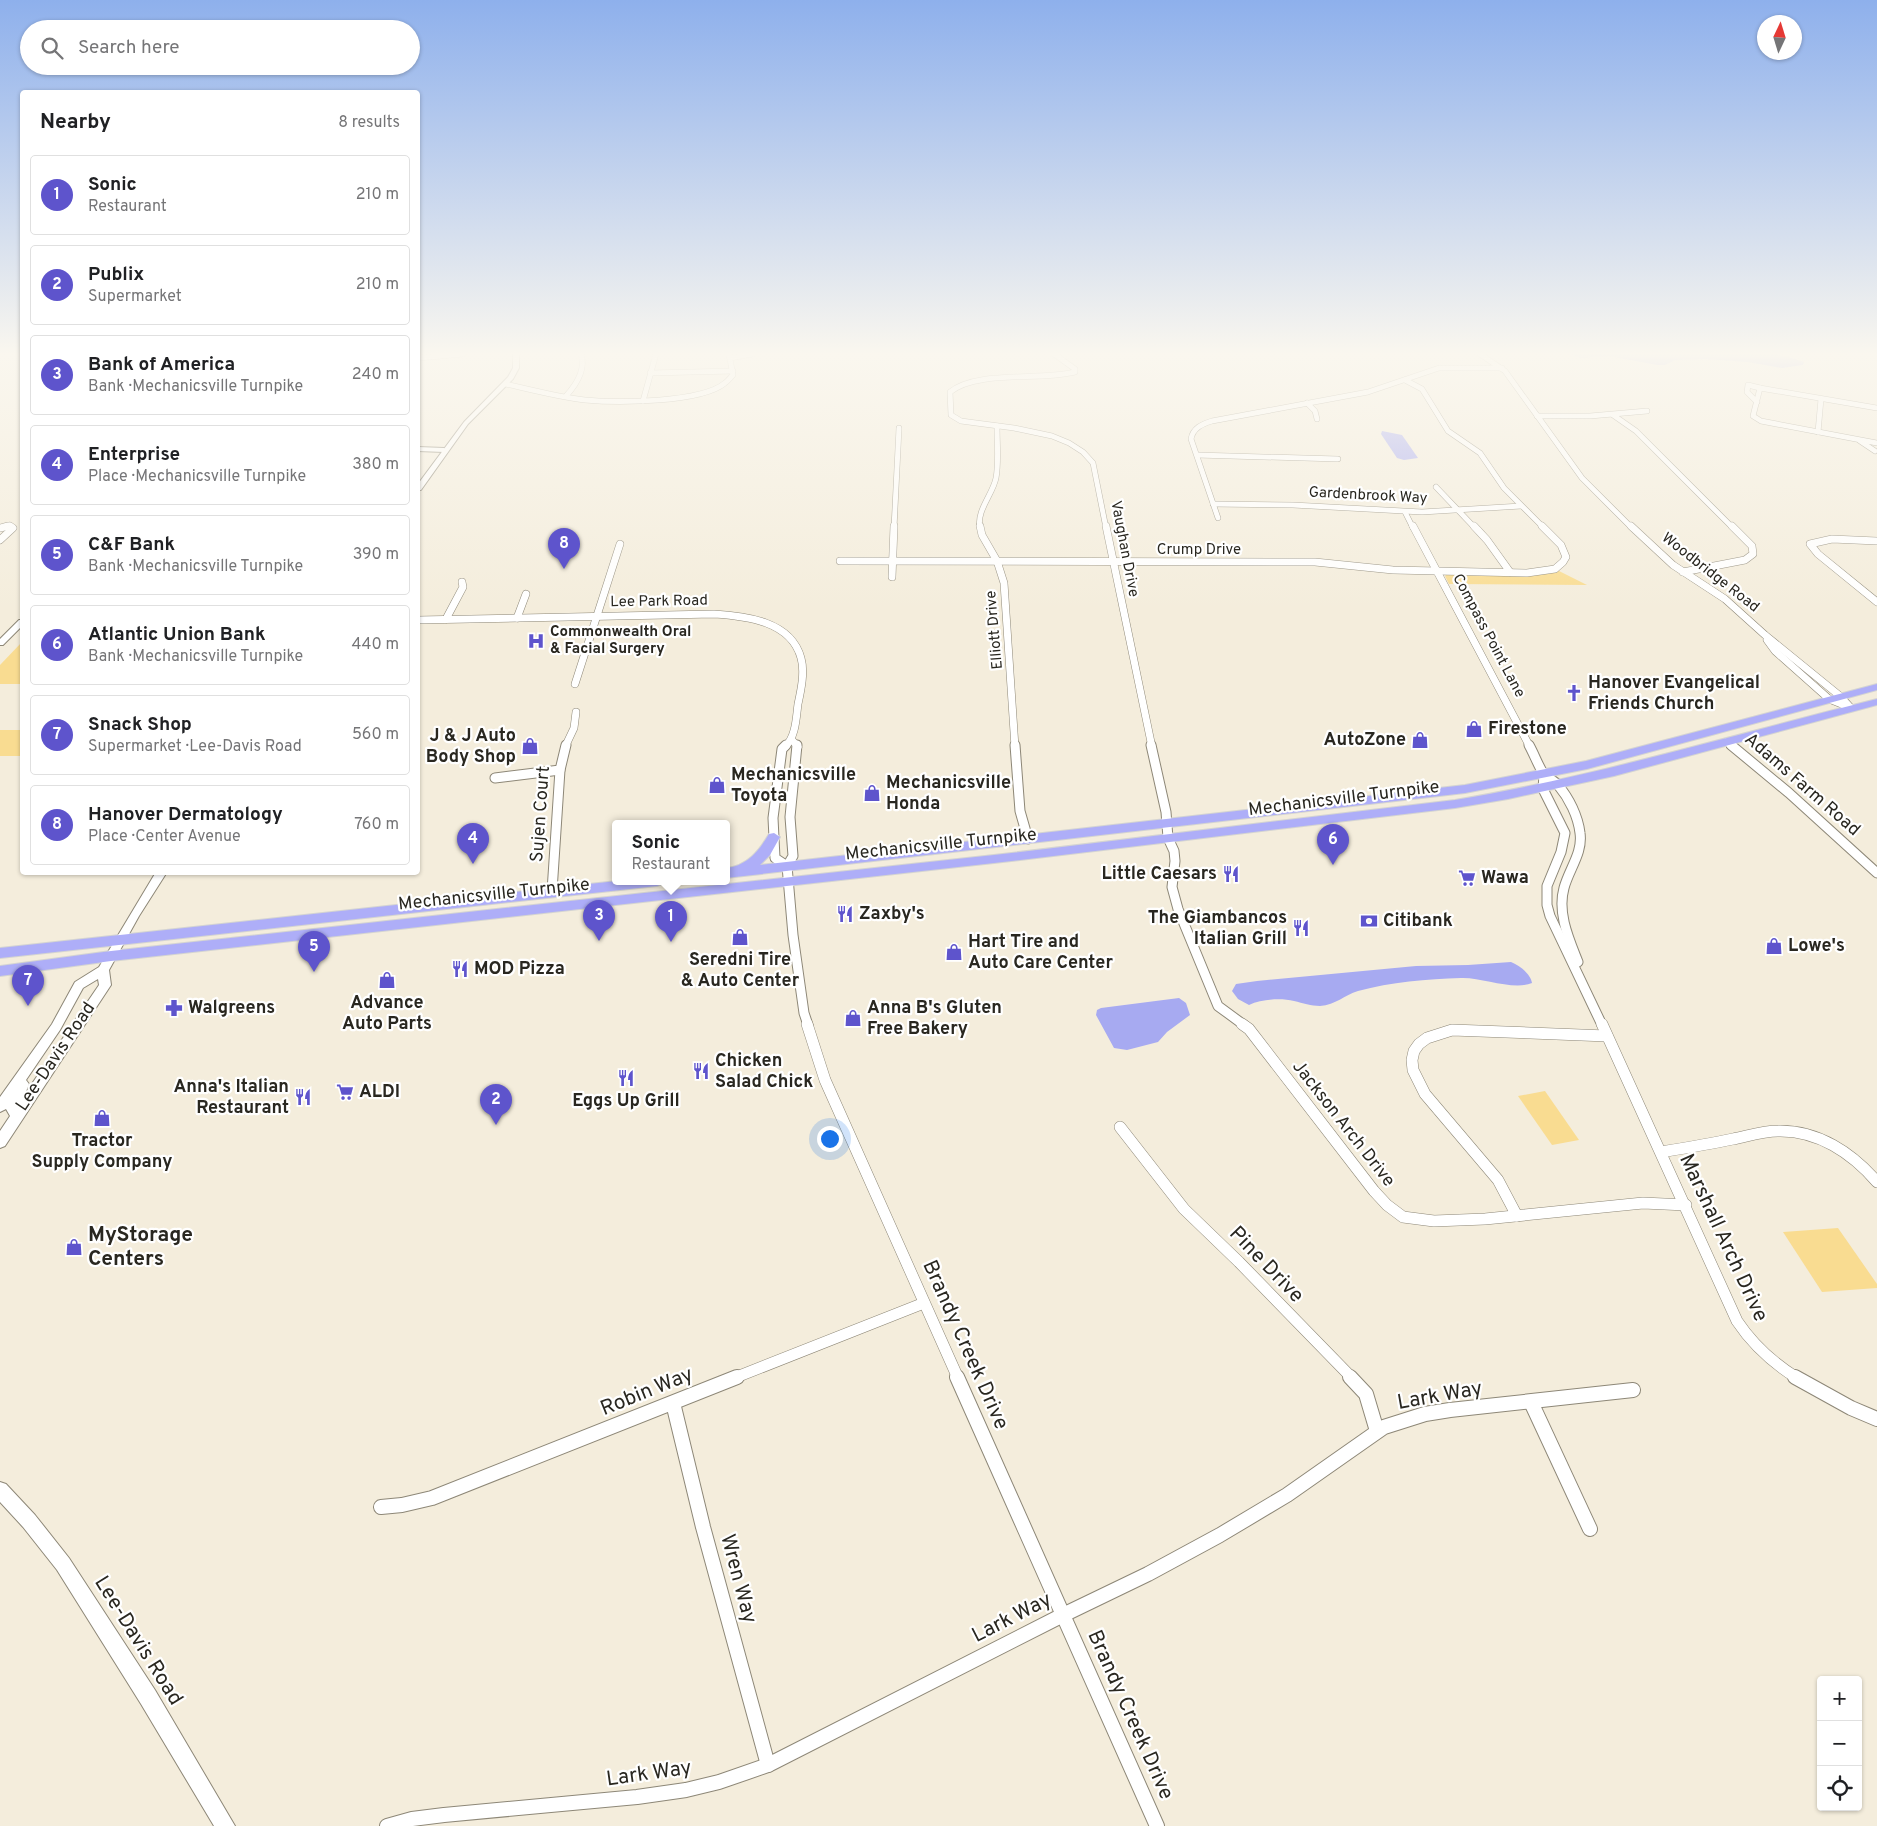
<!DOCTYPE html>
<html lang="en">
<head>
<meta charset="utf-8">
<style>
  :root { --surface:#fff; --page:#f6f6f6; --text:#202124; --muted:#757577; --line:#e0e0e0; --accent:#5e54cc }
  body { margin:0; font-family:Overpass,sans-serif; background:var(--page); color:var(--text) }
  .controls { position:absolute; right:15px; bottom:15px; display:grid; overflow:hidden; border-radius:5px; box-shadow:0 1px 4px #0004 }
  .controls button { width:45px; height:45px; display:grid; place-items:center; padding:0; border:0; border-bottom:1px solid var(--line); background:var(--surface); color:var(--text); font:25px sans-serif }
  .compass { position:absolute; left:1757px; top:15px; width:45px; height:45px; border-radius:50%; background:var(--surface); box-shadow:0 1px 4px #0004; rotate:4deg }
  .you { position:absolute; left:829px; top:1138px; width:18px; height:18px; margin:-12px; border:4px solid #fff; border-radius:50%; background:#1a73e8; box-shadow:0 0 0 8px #1a73e833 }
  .badge { display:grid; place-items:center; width:32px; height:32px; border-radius:50%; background:var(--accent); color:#fff; font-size:16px; font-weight:700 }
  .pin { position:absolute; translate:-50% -41px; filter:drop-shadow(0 1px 2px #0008) }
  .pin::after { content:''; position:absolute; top:26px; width:18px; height:15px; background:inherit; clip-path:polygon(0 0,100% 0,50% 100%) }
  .popup { position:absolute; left:612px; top:820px; width:118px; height:65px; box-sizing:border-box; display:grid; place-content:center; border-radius:5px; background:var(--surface); filter:drop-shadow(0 1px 4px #0005); font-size:16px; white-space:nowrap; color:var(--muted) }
  .popup b { font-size:19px; color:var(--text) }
  .popup::after { content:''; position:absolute; left:50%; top:100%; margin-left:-10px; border:10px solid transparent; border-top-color:var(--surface) }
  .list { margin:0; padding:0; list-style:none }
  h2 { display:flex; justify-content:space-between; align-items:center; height:65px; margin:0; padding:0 20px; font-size:21px }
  h2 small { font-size:16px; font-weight:400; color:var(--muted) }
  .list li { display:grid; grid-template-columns:32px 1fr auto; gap:15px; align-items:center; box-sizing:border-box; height:80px; margin:0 10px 10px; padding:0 10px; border:1px solid var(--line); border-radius:5px }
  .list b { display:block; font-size:19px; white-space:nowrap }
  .list p { margin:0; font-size:16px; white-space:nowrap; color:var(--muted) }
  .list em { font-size:16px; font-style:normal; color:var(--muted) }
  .icon { flex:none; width:28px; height:28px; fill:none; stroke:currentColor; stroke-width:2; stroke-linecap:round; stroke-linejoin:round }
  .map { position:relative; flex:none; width:1877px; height:1826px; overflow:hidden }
  .search { position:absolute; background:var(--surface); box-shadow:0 1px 4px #0004; left:20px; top:20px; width:400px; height:55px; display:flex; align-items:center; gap:12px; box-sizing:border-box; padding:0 18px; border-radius:28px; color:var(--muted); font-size:19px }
  .panel { position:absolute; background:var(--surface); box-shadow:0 1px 4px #0004; left:20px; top:90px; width:400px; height:785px; border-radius:5px }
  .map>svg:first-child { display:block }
</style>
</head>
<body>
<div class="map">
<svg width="1877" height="1826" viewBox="0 0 1877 1826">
  <rect width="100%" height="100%" fill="#f4eddc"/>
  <!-- green -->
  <g fill="#f9dc91">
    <path d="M1557 570 1587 585 1449 584 1445 576 1447 574Z"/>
    <path d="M22 642V684H0V665Z"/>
    <rect x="0" y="730" width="22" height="26"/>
    <path d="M1545 1091 1579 1140 1552 1145 1518 1096Z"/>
    <path d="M1838 1228 1877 1284V1288L1822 1292 1783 1232Z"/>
  </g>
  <!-- water -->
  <g fill="#a7aaf1">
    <path d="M1571 354H1775L1789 357 1804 362 1803 365 1782 368 1748 362 1705 359 1675 360 1665 365H1657L1609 356 1580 358Z"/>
    <path d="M1382 431 1402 435 1418 458 1404 460 1397 458 1381 434Z"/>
    <path d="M1511 962C1519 965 1531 974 1532 983 1513 991 1482 977 1461 978 1427 979 1391 982 1358 991 1344 995 1336 1005 1320 1006 1311 1006 1303 1003 1294 1001 1281 998 1262 999 1249 1005L1238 999 1232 991 1236 984 1257 981 1416 966 1468 965Z"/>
    <path d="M1179 998 1186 1003 1190 1015 1167 1032 1158 1042 1127 1050 1114 1048 1096 1015 1097 1010 1101 1008Z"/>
  </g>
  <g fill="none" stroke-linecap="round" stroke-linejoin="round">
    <!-- minor-far4 casing -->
    <g stroke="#8d8777" stroke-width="6">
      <g id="minor-far4">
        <path d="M1054 354 1075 369V372C1040 381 977 370 950 392L951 415 961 421 1014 428 1052 436 1069 443 1083 452 1093 463 1106 528"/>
        <path d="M1480 354 1505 371 1582 478 1632 528"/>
        <path d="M418 358 463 354"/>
        <path d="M730 358 752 354"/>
        <path d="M650 373 733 371"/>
        <path d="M1405 380 1422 389 1448 431 1480 453 1504 488 1544 528"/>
        <path d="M506 384C532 390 559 397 585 400 616 403 701 403 725 383 728 381 730 378 733 375L729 354"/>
        <path d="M566 396C576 385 586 369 581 354"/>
        <path d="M643 401 656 354"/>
        <path d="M1757 402 1747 392 1748 385 1760 388"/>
        <path d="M1307 403 1315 411 1317 419"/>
        <path d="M1877 408 1760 388 1753 416 1761 421 1877 443"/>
        <path d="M1613 415 1636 431 1733 528"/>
        <path d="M1537 416H1590L1647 411"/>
        <path d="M1818 432 1821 399"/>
        <path d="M1860 441 1875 451"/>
        <path d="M1197 455 1338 459"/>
        <path d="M1436 487 1475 528"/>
        <path d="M1213 504 1293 505 1422 512 1521 506"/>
        <path d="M1405 512 1413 528"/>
        <path d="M1218 518 1191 439C1193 428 1202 424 1212 421L1368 392 1439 368H1502"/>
        <path d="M2 528 9 526 12 528"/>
        <path d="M894 528 899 428"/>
        <path d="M980 528C976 511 993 494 996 478 999 462 997 443 997 426"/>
      </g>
    </g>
    <!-- minor-far3 casing -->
    <g stroke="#8d8777" stroke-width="8">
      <g id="minor-far3">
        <path d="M980 526 982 535 997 561 1004 583 1015 747"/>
        <path d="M1106 526 1152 747"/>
        <path d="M1413 526 1530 747"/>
        <path d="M1474 526 1487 540 1510 572"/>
        <path d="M1631 526 1673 565 1725 599 1765 635 1840 696 1851 708"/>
        <path d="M0 528 8 526"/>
        <path d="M0 540 13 528 10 526"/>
        <path d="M1877 541 1832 539 1810 544 1818 554 1877 602"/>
        <path d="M840 561 1315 562 1393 570 1527 573 1555 569 1563 562 1566 557 1561 545 1542 526"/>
        <path d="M1683 572 1745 560 1753 554 1752 546 1732 526"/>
        <path d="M892 577 894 526"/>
        <path d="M517 618 526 594"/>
        <path d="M446 619 463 587 462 582"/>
        <path d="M418 620 714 614C746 616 791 621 801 658 805 672 801 690 798 704 796 719 796 736 785 747"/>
        <path d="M1767 640 1775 651 1829 699 1849 707"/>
        <path d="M575 684 620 544"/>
        <path d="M792 740 798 747"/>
        <path d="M1727 742 1733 747"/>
        <path d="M565 747 574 728 576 712"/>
      </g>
    </g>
    <!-- minor-far2 casing -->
    <g stroke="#8d8777" stroke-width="11">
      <g id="minor-far2">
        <path d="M786 745 782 749 773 818 775 858 787 866"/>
        <path d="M1015 745 1020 811 1028 839"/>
        <path d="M1151 745 1166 812 1168 838 1174 851 1175 861 1172 887 1178 909 1218 1006 1244 1025"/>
        <path d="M1529 745C1534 754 1538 765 1543 773 1547 778 1554 780 1558 785 1569 798 1578 816 1580 833 1583 853 1569 869 1564 888 1557 913 1569 939 1578 962"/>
        <path d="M1731 745 1789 793 1877 873"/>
        <path d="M1544 774 1543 789 1565 833 1561 852 1547 886V905L1550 916 1602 1025"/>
        <path d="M495 778 560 770"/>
        <path d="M787 866 793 935 804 1013 808 1025"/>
        <path d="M787 866 793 856 790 817 797 745"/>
        <path d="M552 891 560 770 566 745"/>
      </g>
    </g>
    <!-- minor-far1 casing -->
    <g stroke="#8d8777" stroke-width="12">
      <g id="minor-far1">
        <path d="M807 1024 825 1080 958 1378"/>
        <path d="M1242 1024 1249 1029 1374 1191 1387 1205 1403 1217 1434 1221 1485 1219 1643 1203 1686 1205"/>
        <path d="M1602 1024 1737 1321C1753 1345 1773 1363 1797 1378"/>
        <path d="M1120 1127 1184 1209 1239 1262 1352 1378"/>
        <path d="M1661 1152C1685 1148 1709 1144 1733 1139 1748 1136 1763 1131 1778 1131 1818 1130 1852 1153 1877 1182"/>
        <path d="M1517 1216 1498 1180 1425 1094 1413 1070 1412 1060 1414 1051 1419 1044 1427 1038 1452 1030 1607 1036"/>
        <path d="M734 1378 924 1303"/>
      </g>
    </g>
    <!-- minor casing -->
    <g stroke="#8d8777" stroke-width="16">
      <g id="minor">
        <path d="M957 1377 1157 1826"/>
        <path d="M1350 1377 1366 1394 1377 1431"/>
        <path d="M1795 1377 1851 1408 1877 1419"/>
        <path d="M1531 1402 1590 1529"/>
        <path d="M673 1403 703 1527 768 1765"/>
        <path d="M381 1507 402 1505 432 1498 737 1377"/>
        <path d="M387 1826 412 1819 444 1815 637 1797 686 1790 719 1782 768 1765 1063 1615 1148 1574 1220 1535 1287 1495 1384 1427 1425 1414 1450 1410 1633 1390"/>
      </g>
    </g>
    <!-- tertiary casing -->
    <g stroke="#8d8777" stroke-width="2">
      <g id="tertiary">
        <path d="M418 447 444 448 447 450 444 452 418 451Z"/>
        <path d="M19 620H22V626L3 645H0V639Z"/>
      </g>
    </g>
    <!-- secondary casing -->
    <g stroke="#8d8777" stroke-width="2">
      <g id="secondary">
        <path d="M513 354H519V368L513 379 468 424 421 490H418V484L464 422 508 377 513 368Z"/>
        <path d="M156 872H167L139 916 109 970 111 985 109 988 5 1146 0 1148V1131L10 1116 6 1109 0 1112V1097L52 1024 75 982 99 967ZM98 979 99 985 25 1094 29 1084 26 1080 60 1030 83 988Z"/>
        <path d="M0 1482 6 1484 35 1515 69 1558 155 1690 235 1826H214L141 1704 57 1570 23 1527 0 1502Z"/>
      </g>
    </g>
    <!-- trunk casing -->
    <g stroke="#d4d4d2" stroke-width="2">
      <g id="trunk">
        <path d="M1877 684V690L1587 769 1465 793 726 878V868C747 866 759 851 769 834L774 833 780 837 770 855 760 865 1465 785 1586 761Z"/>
        <path d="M1877 699V705L1614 776 1508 799 1455 808 994 863 111 961 0 976V966L111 951 994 855 1455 800C1598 776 1736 734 1877 699Z"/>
        <path d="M617 881H664L662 884 657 886 0 958V948Z"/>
      </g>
    </g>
    <!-- minor-far4 -->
    <use href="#minor-far4" stroke="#fff" stroke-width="5"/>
    <!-- minor-far3 -->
    <use href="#minor-far3" stroke="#fff" stroke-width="7"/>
    <!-- minor-far2 -->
    <use href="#minor-far2" stroke="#fff" stroke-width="9"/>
    <!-- minor-far1 -->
    <use href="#minor-far1" stroke="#fff" stroke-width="11"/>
    <!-- minor -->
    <use href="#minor" stroke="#fff" stroke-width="14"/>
    <!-- tertiary -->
    <use href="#tertiary" fill="#fff" fill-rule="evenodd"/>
    <!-- secondary -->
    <use href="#secondary" fill="#fff" fill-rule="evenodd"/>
    <!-- trunk -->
    <use href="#trunk" fill="#aeaef8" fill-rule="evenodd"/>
  </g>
  <!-- sky -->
  <linearGradient id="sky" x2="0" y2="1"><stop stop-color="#8eb0ec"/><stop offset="0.58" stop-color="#faf7ef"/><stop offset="1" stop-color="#faf7ef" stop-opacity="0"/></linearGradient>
  <rect width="1877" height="610" fill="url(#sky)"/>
  <!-- icons -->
  <defs>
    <g id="hospital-bare" transform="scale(1.35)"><path d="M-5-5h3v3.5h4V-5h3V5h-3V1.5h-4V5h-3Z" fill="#5e54cc" stroke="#fff" stroke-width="2.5" paint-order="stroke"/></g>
    <g id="church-bare" transform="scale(1.35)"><path d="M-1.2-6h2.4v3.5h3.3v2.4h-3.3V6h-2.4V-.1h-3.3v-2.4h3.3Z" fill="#5e54cc" stroke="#fff" stroke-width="2.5" paint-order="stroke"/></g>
    <g id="shop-bare" transform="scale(1.35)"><path d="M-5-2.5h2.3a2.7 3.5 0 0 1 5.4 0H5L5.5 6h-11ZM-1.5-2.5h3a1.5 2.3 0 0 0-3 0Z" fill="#5e54cc" stroke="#fff" stroke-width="2.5" paint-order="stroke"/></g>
    <g id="restaurant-bare" transform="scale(1.35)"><path d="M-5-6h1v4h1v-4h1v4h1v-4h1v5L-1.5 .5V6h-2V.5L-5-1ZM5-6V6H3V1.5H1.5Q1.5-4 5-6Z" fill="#5e54cc" stroke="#fff" stroke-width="2.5" paint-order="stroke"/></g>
    <g id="supermarket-bare" transform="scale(1.35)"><path d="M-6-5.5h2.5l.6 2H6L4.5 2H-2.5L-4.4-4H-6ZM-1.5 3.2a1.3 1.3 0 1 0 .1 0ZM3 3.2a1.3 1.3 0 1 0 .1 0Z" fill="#5e54cc" stroke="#fff" stroke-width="2.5" paint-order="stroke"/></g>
    <g id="bank-bare" transform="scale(1.35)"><path d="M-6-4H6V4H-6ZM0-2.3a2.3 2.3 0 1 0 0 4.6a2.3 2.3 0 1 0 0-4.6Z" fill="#5e54cc" stroke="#fff" stroke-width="2.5" paint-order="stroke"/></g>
    <g id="pharmacy-bare" transform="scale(1.35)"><path d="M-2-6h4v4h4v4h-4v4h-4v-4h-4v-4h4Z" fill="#5e54cc" stroke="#fff" stroke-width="2.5" paint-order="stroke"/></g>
  </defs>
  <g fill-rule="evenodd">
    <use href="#hospital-bare" x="536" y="641"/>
    <use href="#church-bare" x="1574" y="693"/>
    <use href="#shop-bare" x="1474" y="729"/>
    <use href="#shop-bare" x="1420" y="740"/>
    <use href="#shop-bare" x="530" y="746"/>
    <use href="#shop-bare" x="717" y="785"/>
    <use href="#shop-bare" x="872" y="793"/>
    <use href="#restaurant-bare" x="1231" y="874"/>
    <use href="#supermarket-bare" x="1467" y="878"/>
    <use href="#restaurant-bare" x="845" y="914"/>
    <use href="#bank-bare" x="1369" y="921"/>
    <use href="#restaurant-bare" x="1301" y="928"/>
    <use href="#shop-bare" x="740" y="937"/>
    <use href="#shop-bare" x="1774" y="946"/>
    <use href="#shop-bare" x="954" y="952"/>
    <use href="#restaurant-bare" x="460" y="969"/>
    <use href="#shop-bare" x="387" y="980"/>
    <use href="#pharmacy-bare" x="174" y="1008"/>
    <use href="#shop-bare" x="853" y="1018"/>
    <use href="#restaurant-bare" x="701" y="1071"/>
    <use href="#restaurant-bare" x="626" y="1078"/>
    <use href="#supermarket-bare" x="345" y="1092"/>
    <use href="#restaurant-bare" x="303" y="1097"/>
    <use href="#shop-bare" x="102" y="1118"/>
    <use href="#shop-bare" x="74" y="1247"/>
  </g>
  <g text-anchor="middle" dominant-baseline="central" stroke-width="4.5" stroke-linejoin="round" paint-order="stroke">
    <!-- far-street labels -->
    <g font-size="15" fill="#292720" stroke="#fff">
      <text transform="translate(1368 496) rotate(3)">Gardenbrook Way</text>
      <text transform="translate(1124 549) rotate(79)">Vaughan Drive</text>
      <text x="1199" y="550">Crump Drive</text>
      <text transform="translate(1710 573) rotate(38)">Woodbridge Road</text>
      <text transform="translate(659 602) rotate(-1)">Lee Park Road</text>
      <text transform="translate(995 630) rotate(-95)">Elliott Drive</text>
      <text transform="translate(1488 636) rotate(62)">Compass Point Lane</text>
    </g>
    <!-- far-poi labels -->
    <g font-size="15" font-weight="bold" fill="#292720" stroke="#fff" text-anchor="start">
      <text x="550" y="632">Commonwealth Oral<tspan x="550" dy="17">&amp; Facial Surgery</tspan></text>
    </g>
    <!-- poi labels -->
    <g font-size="18" font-weight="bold" fill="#292720" stroke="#fff" text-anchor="start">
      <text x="1588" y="683">Hanover Evangelical<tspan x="1588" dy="21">Friends Church</tspan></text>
      <text x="1488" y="729">Firestone</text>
      <text x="516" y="736" text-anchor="end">J &amp; J Auto<tspan x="516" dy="21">Body Shop</tspan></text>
      <text x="1406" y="740" text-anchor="end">AutoZone</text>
      <text x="731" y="775">Mechanicsville<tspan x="731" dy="21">Toyota</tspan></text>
      <text x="886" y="783">Mechanicsville<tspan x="886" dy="21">Honda</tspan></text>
      <text x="1217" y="874" text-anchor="end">Little Caesars</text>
      <text x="1481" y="878">Wawa</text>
      <text x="859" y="914">Zaxby's</text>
      <text x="1287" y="918" text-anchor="end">The Giambancos<tspan x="1287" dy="21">Italian Grill</tspan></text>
      <text x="1383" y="921">Citibank</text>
      <text x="968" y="942">Hart Tire and<tspan x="968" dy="21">Auto Care Center</tspan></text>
      <text x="1788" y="946">Lowe's</text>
      <text x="740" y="960" text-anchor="middle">Seredni Tire<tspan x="740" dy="21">&amp; Auto Center</tspan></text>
      <text x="474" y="969">MOD Pizza</text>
      <text x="387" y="1003" text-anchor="middle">Advance<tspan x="387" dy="21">Auto Parts</tspan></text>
      <text x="188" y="1008">Walgreens</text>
      <text x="867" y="1008">Anna B's Gluten<tspan x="867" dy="21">Free Bakery</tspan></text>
      <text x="715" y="1061">Chicken<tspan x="715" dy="21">Salad Chick</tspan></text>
      <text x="289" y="1087" text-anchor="end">Anna's Italian<tspan x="289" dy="21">Restaurant</tspan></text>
      <text x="359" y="1092">ALDI</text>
      <text x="626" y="1101" text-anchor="middle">Eggs Up Grill</text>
      <text x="102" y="1141" text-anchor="middle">Tractor<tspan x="102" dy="21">Supply Company</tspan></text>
    </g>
    <!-- street labels -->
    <g font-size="18" fill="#292720" stroke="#fff">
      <text transform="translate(1802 785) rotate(41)">Adams Farm Road</text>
      <text transform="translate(1344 799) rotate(-7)">Mechanicsville Turnpike</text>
      <text transform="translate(541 814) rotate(-86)">Sujen Court</text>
      <text transform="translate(941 845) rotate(-6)">Mechanicsville Turnpike</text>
      <text transform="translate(494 895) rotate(-6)">Mechanicsville Turnpike</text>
      <text transform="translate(56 1057) rotate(-56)">Lee-Davis Road</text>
      <text transform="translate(1343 1124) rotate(52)">Jackson Arch Drive</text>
    </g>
    <!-- near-poi labels -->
    <g font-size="21" font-weight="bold" fill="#292720" stroke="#fff" text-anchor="start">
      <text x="88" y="1235">MyStorage<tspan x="88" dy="24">Centers</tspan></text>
    </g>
    <!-- near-street labels -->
    <g font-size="21" fill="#292720" stroke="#fff">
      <text transform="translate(1723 1238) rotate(65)">Marshall Arch Drive</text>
      <text transform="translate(1266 1265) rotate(46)">Pine Drive</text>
      <text transform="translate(965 1345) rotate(66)">Brandy Creek Drive</text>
      <text transform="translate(647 1392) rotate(-22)">Robin Way</text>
      <text transform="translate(1440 1396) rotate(-10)">Lark Way</text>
      <text transform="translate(738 1579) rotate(75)">Wren Way</text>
      <text transform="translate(1012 1618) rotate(-27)">Lark Way</text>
      <text transform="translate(138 1641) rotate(58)">Lee-Davis Road</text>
      <text transform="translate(1130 1715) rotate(66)">Brandy Creek Drive</text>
      <text transform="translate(649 1774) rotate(-8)">Lark Way</text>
    </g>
  </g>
</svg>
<div class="controls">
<button>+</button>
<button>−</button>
<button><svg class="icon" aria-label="locate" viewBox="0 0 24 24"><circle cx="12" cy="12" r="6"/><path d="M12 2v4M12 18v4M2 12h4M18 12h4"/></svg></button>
</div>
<svg class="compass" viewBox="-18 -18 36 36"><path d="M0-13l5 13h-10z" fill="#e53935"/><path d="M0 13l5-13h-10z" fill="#757577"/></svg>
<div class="you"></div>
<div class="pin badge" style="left:671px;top:942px">1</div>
<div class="popup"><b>Sonic</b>Restaurant</div>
<div class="pin badge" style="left:496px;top:1125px">2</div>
<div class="pin badge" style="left:599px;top:941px">3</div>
<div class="pin badge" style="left:473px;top:864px">4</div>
<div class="pin badge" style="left:314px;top:972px">5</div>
<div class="pin badge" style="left:1333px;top:865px">6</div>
<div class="pin badge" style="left:28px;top:1006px">7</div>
<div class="pin badge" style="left:564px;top:569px">8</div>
<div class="search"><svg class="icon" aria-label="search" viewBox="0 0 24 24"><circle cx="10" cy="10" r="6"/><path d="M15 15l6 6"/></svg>Search here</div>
<section class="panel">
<h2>Nearby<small>8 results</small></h2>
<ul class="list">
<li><span class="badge">1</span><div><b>Sonic</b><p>Restaurant</p></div><em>210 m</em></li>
<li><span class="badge">2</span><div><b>Publix</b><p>Supermarket</p></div><em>210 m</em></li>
<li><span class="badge">3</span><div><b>Bank of America</b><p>Bank · Mechanicsville Turnpike</p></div><em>240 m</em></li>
<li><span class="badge">4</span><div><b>Enterprise</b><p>Place · Mechanicsville Turnpike</p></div><em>380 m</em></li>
<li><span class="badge">5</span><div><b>C&amp;F Bank</b><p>Bank · Mechanicsville Turnpike</p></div><em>390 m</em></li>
<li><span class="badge">6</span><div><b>Atlantic Union Bank</b><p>Bank · Mechanicsville Turnpike</p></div><em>440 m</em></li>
<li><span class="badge">7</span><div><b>Snack Shop</b><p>Supermarket · Lee-Davis Road</p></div><em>560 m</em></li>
<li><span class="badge">8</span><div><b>Hanover Dermatology</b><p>Place · Center Avenue</p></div><em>760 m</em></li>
</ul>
</section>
</div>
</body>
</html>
